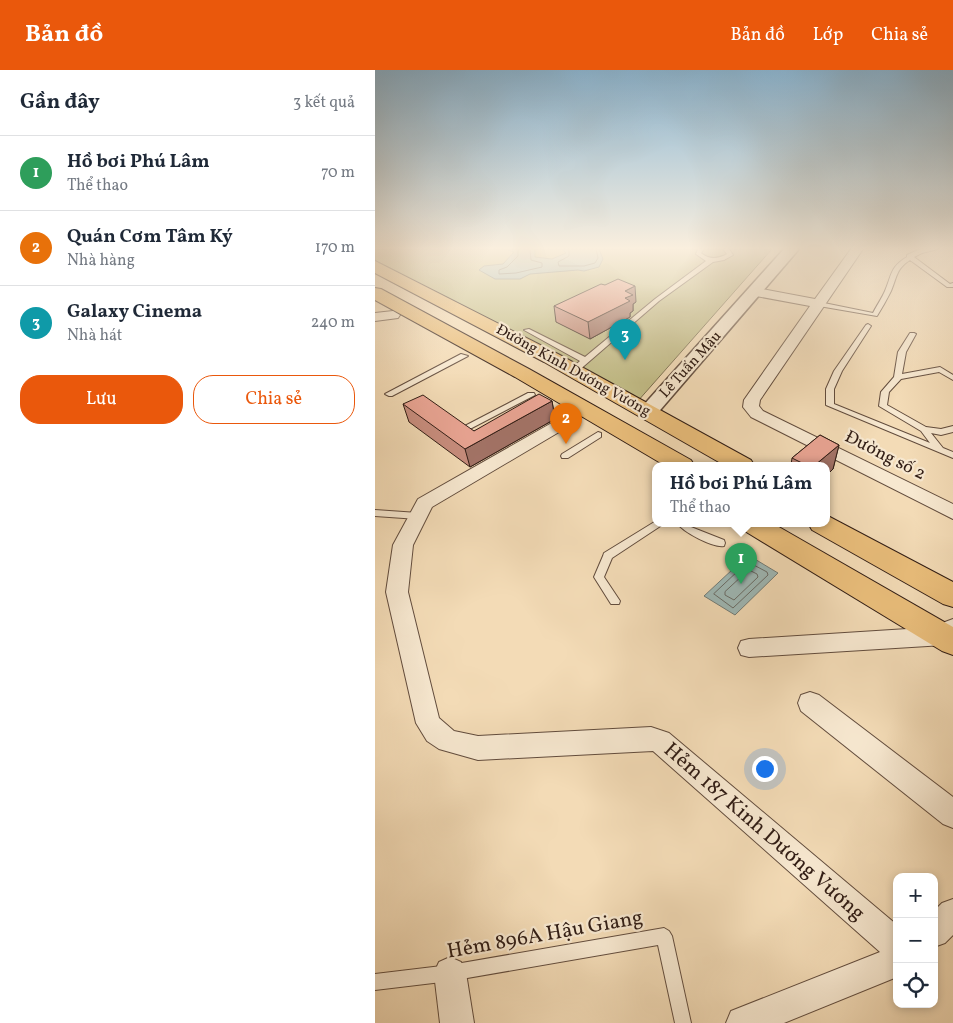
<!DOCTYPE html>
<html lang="vi">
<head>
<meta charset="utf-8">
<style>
  :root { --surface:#fff; --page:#f2f2f3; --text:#1f2937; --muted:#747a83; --line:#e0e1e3; --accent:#ea580c }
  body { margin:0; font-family:Vollkorn,serif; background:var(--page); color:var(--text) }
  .controls { position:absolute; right:15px; bottom:15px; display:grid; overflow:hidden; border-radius:10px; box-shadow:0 2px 8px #0003 }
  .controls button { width:45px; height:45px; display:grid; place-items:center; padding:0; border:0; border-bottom:1px solid var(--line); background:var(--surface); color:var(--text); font:25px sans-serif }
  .you { position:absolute; left:389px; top:698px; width:18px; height:18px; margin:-12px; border:4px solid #fff; border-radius:50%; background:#1a73e8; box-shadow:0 0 0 8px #1a73e833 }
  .badge { display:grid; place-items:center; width:32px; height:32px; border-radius:50%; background:var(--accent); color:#fff; font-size:16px; font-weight:700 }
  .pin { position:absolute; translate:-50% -41px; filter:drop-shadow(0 1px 2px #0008) }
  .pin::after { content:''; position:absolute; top:26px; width:18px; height:15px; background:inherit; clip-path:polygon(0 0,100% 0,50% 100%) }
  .popup { position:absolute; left:277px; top:392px; width:178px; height:65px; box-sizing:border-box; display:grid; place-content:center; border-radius:10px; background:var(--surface); filter:drop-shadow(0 1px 4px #0005); font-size:16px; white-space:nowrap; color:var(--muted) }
  .popup b { font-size:19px; color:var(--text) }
  .popup::after { content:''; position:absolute; left:50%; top:100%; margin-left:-10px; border:10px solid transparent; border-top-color:var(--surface) }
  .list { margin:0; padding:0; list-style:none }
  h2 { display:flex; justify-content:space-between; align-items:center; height:65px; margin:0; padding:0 20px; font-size:21px }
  h2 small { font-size:16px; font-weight:400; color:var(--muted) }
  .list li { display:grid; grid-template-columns:32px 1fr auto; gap:15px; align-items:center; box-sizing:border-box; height:75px; padding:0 20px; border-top:1px solid var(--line) }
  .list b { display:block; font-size:19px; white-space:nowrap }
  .list p { margin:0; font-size:16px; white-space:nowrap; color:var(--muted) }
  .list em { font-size:16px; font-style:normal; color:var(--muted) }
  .actions { display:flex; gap:10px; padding:15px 20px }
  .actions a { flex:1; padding:11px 0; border:1px solid var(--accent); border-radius:20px; text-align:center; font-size:18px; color:var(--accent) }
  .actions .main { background:var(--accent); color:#fff }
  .icon { flex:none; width:28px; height:28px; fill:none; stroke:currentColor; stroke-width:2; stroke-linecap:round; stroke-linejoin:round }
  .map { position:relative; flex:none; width:578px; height:953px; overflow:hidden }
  header { display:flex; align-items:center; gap:30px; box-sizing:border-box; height:70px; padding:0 25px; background:var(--accent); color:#fff }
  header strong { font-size:24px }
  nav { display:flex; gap:28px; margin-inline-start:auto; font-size:18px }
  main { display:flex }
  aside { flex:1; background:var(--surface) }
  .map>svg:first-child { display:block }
</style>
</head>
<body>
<header>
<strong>Bản đồ</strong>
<nav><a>Bản đồ</a><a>Lớp</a><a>Chia sẻ</a></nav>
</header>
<main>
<aside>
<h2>Gần đây<small>3 kết quả</small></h2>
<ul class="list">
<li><span class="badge" style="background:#2e9e5b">1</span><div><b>Hồ bơi Phú Lâm</b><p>Thể thao</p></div><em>70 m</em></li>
<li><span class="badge" style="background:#e8710a">2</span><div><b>Quán Cơm Tâm Ký</b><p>Nhà hàng</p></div><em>170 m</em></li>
<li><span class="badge" style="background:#0f9aa8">3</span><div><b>Galaxy Cinema</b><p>Nhà hát</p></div><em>240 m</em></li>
</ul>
<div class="actions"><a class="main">Lưu</a><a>Chia sẻ</a></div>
</aside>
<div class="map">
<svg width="578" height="953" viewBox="0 0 578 953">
  <rect width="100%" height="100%" fill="#f3dbb6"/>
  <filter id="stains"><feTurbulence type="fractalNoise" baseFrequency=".004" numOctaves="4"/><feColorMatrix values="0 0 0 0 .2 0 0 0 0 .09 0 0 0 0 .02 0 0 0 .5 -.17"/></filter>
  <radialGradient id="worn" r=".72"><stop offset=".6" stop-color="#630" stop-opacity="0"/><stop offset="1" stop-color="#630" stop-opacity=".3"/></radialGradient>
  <!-- green -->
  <path fill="#c3be88" stroke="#7a6e4e" d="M0 179H397L262 332 0 193Z"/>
  <!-- water -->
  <g fill="#9eb9b7" stroke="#727b76">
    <path d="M135 179H160V187L177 189 191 183 187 179H224L228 189 224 197 209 201 203 200 155 204 145 209H120L104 200 109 196 128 194 139 182 133 180Z"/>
    <path d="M373 485 403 503 360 545 329 526Z"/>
  </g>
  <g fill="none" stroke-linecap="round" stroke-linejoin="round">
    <!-- shore -->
    <g stroke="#686b66" stroke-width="1">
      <path d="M143 179V186L132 197 124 200V204L141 203 167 197V193L156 190 155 179"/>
      <path d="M194 179V186L183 192 184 196H209L220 193 223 188 221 179"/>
      <path d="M373 492 392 502 393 505 358 538 339 524Z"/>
      <path d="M374 500 382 504 383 507 359 530 350 525V522Z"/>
    </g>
    <!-- service casing -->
    <g stroke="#624c3d" stroke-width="2">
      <g id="service">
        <path d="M323 179H329L326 183C334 190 343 189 352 184L348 179H354L358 185 349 190 338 192 284 231 202 302H199L195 300 205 291 149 260 154 259 210 287 280 229 331 191 321 184Z"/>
        <path d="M545 179H563L547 183 539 187 575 214 578 213V217H572L535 190C521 199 522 207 516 221 512 229 507 238 502 246L444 236 441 234 444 232 498 243C502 235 507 228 510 221 517 205 515 197 532 187V185Z"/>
        <path d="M493 254 496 256 467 301 459 319V334L555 373 546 361 504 336 506 322 519 307 523 282 535 263H539L541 264 531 282 527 304 565 297 578 305V310L564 302 526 309 514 322 512 335 551 357 566 359 578 356V362L566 365 556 363 568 378 578 382V388L451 335V319L459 301 491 255Z"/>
        <path d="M86 284 93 286 17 326H14L10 324Z"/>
        <path d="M153 323H159L160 325 91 361 88 362 84 359Z"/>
        <path d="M223 362 226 363V367L193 388H187L186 386 187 384Z"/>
        <path d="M0 440 43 443 48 446 43 449 0 446Z"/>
        <path d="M281 451V453H290L237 488 229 507 245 531 244 534H236L219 507 228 486 229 483Z"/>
        <path d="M302 453H313L316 457 349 470 350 473 349 476C338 478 308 462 302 453Z"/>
        <path d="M289 858 294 861 297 866 316 953H300L283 875 75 911 0 920V904L75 895Z"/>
      </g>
    </g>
    <!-- minor casing -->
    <g stroke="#624c3d" stroke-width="2">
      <g id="minor">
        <path d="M476 179H488L385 330 384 336 388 341 578 434V449L376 347 368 337 369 330 435 236 381 226 375 222 381 218 440 229Z"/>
        <path d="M18 241 25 245 23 248 0 251V243Z"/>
        <path d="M195 344 201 346 203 349 201 352 57 437 38 475 33 522 64 648 79 661 103 666 276 657 294 663 522 855V907L409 953H351L356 941 505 882 278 681 103 690 64 679 52 671 41 653 11 522 18 475 43 429 189 346Z"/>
        <path d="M578 549V572L569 575 374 587 366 585 363 578 366 571 374 569 564 557 570 552Z"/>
        <path d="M435 622 444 625 578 727V758L568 754 426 641 423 633 426 625Z"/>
        <path d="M578 829V865L570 873 559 877V841L567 833Z"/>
        <path d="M75 887 86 892 91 903 99 953H65L59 903 64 892Z"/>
      </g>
    </g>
    <!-- tertiary casing -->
    <g stroke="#624c3d" stroke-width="3">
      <path id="tertiary" d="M409 179H424L280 346 273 348 266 346 263 342 266 338Z"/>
    </g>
    <!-- primary casing -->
    <g stroke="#311d15" stroke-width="2">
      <g id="primary">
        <path d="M0 191 183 284 376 390 379 395H349L169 292 0 203Z"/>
        <path d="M0 218 6 219 154 299 316 390 319 395H289L140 307 0 230Z"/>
        <path d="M451 445 578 512V537L568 534 437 460 433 453H451Z"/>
        <path d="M364 453H397L578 557V585L567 581 368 460Z"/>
      </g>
    </g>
    <!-- service -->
    <use href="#service" fill="#f7e8d0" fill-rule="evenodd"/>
    <!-- minor -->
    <use href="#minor" fill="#f7e8d0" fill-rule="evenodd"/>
    <!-- tertiary -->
    <use href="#tertiary" fill="#f7e8d0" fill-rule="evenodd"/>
    <!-- primary -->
    <use href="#primary" fill="#eabe7b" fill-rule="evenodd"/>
  </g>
  <!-- wall -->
  <g fill="#c88d7e" stroke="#311d15">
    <path d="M261 232 258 234V241L255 243V247L215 269 181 252 179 236Z"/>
    <path d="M177 331 180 349 95 397 34 352 28 334 99 361Z"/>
    <path d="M445 365 464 375 458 399 451 406V395H416L417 388Z"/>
  </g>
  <!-- shaded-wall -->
  <g fill="#a37367" stroke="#311d15">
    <path d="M260 216 261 232 258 234V241L255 243V247L215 269 213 252 250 221Z"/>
    <path d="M177 331 180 349 95 397 90 379Z"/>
    <path d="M464 375 458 399 451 406V395H440Z"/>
  </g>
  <!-- building -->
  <g fill="#e9a493" stroke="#311d15">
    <path d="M243 209 260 216 250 221 258 225 250 228 255 231 213 252 179 236 226 214 230 215Z"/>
    <path d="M164 324 177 331 90 379 28 334 48 325 99 361Z"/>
    <path d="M445 365 464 375 440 395H431L417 388Z"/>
  </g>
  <!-- sky -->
  <linearGradient id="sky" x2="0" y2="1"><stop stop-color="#8ab6d4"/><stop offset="0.57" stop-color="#faefde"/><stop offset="1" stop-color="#faefde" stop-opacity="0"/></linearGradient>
  <rect width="578" height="313" fill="url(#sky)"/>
  <g text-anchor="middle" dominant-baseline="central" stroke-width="4.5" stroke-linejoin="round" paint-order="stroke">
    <!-- far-street labels -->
    <g font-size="15" fill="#311d15" stroke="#f7e8d0">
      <text transform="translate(316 295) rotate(-48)">Lê Tuấn Mậu</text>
      <text transform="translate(198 301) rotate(29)">Đường Kinh Dương Vương</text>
    </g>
    <!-- street labels -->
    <g font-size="18" fill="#311d15" stroke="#f7e8d0">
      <text transform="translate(510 386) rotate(27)">Đường số 2</text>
    </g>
    <!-- near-street labels -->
    <g font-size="21" fill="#311d15" stroke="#f7e8d0">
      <text transform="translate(389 762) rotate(41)">Hẻm 187 Kinh Dương Vương</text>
      <text transform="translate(170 865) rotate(-10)">Hẻm 896A Hậu Giang</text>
    </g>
  </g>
  <rect width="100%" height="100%" filter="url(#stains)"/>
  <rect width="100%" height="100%" fill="url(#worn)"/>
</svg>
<div class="controls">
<button>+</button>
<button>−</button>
<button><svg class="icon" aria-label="locate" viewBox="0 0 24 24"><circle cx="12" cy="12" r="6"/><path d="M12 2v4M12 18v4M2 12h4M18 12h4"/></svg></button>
</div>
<div class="you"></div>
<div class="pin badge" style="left:366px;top:514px;background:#2e9e5b">1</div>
<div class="popup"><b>Hồ bơi Phú Lâm</b>Thể thao</div>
<div class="pin badge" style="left:191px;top:374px;background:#e8710a">2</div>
<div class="pin badge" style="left:250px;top:290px;background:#0f9aa8">3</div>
</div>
</main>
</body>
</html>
